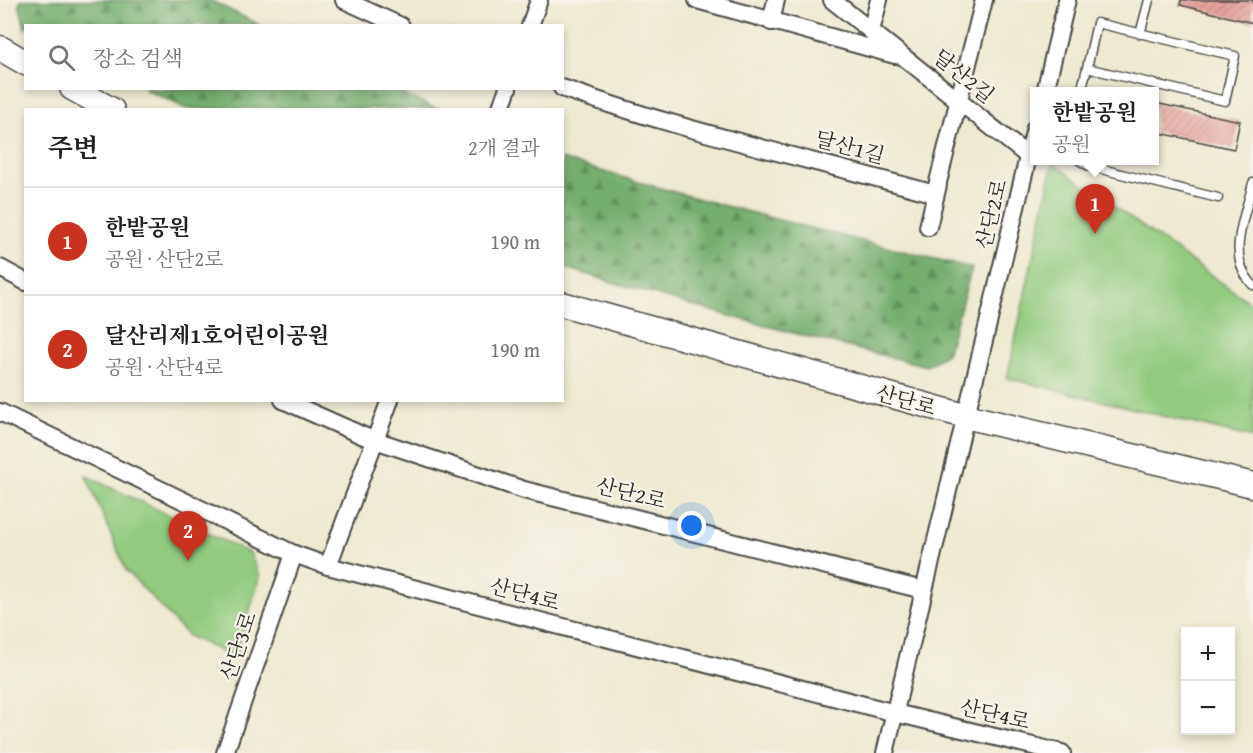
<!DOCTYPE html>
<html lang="ko">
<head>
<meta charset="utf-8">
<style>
  :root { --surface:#fff; --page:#f2f2f2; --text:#202124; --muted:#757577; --line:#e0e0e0; --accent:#c8321e }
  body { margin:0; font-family:"Gentium Book Plus","Noto Serif KR",serif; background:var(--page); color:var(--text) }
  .controls { position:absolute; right:18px; bottom:18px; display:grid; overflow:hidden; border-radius:0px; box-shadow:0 3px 9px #0003 }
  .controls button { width:54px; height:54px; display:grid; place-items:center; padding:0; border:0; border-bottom:2px solid var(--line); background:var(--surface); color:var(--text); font:30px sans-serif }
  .you { position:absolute; left:692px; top:526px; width:21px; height:21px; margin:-15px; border:4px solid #fff; border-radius:50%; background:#1a73e8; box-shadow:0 0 0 9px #1a73e833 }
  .badge { display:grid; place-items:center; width:39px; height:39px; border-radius:50%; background:var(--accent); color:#fff; font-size:20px; font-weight:700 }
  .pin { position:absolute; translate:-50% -50px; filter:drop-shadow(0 2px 3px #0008) }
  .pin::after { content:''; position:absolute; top:32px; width:21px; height:18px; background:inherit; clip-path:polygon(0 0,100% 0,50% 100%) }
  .popup { position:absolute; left:1030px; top:87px; width:129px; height:78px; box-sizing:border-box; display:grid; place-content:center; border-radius:0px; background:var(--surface); filter:drop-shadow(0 2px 4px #0005); font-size:20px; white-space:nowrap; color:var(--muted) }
  .popup b { font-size:22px; color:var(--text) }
  .popup::after { content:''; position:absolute; left:50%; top:100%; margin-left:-12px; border:12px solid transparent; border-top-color:var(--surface) }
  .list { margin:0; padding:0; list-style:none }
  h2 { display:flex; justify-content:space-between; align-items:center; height:78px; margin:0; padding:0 24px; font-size:26px }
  h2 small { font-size:20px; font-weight:400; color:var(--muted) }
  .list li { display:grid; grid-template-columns:39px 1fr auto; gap:18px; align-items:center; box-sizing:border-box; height:108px; padding:0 24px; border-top:2px solid var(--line) }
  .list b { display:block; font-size:22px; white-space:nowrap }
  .list p { margin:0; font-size:20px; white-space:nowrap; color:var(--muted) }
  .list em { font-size:20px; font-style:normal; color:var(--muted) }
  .icon { flex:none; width:33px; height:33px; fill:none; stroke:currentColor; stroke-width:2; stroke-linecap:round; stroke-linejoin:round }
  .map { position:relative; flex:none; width:1253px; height:753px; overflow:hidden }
  .search { position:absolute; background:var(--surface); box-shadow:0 3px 9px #0003; left:24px; top:24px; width:540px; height:66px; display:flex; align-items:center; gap:15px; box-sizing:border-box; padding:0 21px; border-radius:0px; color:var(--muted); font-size:22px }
  .panel { position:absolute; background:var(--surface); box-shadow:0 3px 9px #0003; left:24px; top:108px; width:540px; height:294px; border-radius:0px }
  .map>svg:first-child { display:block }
</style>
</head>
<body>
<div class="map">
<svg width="1253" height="753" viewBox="0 0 1253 753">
  <defs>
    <pattern id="forest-firs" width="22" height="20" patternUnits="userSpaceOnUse" patternTransform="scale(1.5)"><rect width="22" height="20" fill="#75af6e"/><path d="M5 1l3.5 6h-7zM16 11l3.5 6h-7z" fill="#608f5b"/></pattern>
    <pattern id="building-hatch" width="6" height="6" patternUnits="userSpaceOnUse" patternTransform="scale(1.5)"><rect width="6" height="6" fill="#e7a39d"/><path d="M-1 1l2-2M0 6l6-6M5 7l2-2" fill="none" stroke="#bb8580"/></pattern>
  </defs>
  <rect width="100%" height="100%" fill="#f7f3e8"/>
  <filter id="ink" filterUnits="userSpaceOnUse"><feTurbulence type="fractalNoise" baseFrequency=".0167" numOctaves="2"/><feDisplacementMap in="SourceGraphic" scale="12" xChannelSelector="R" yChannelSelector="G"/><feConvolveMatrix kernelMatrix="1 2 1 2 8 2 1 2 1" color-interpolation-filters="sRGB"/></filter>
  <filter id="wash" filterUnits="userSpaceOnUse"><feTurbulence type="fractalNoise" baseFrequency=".008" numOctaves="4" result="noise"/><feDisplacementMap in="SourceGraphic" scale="24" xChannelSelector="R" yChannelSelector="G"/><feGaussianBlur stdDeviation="1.35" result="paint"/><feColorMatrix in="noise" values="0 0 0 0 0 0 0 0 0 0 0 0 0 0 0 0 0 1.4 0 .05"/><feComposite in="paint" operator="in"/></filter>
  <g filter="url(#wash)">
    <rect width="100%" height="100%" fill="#eee9d0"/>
    <!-- forest -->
    <g fill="url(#forest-firs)" stroke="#506d4c" stroke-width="1.5">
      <path d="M21 0H210L260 25 26 26 25 29 19 4Z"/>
      <path d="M144 89H391L438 109H187Z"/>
      <path d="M562 159C697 201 835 234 972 268L947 354 927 366C804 337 683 305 563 267Z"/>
    </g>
    <!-- park -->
    <g fill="#92cb7f" stroke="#5e7b55" stroke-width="1.5">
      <path d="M1053 163 1253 305V438L1007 378Z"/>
      <path d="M86 476 250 553 260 577 235 658 188 636 126 570Z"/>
    </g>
    <g id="blocks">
      <!-- building -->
      <g fill="url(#building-hatch)">
        <path d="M1181 0H1253V23L1180 5Z"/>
        <path d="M1155 103 1240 121 1234 149 1155 132Z"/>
      </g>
    </g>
  </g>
  <g filter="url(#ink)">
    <use href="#blocks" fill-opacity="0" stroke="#484844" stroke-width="1.5"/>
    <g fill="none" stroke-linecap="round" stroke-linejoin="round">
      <!-- lane casing -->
      <g stroke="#484844" stroke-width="11">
        <g id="lane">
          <path d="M1097 23 1235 56 1225 101 1087 68Z"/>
          <path d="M1140 34 1149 0"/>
          <path d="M1081 92 1087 68"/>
          <path d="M1079 160 1089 166 1218 198"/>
          <path d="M1253 183C1245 218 1225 256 1253 285"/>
        </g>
      </g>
      <!-- street casing -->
      <g stroke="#484844" stroke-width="20">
        <g id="street">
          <path d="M344 0 401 26"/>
          <path d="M697 0 895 55"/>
          <path d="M832 0 1028 156"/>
          <path d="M771 22 776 0"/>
          <path d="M530 26 539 0"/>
          <path d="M871 31 879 0"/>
          <path d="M562 88C684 132 811 159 935 194L984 0"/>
          <path d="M1045 92 1067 0"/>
          <path d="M500 110 508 88"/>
          <path d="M928 227 938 185"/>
          <path d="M0 268 26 282"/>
          <path d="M283 400 366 437 524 490 923 590"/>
          <path d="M0 412 294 554 328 566 895 713 1062 753"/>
          <path d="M328 566 390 400"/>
          <path d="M225 753 294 554"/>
          <path d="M885 753 1035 128"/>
        </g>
      </g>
      <!-- secondary casing -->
      <g stroke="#484844" stroke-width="27">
        <g id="secondary">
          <path d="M0 48 26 63"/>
          <path d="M72 88 112 110"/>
          <path d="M562 304 965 416 1253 485"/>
        </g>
      </g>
      <!-- lane -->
      <use href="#lane" stroke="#fff" stroke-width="8"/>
      <!-- street -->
      <use href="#street" stroke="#fff" stroke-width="16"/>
      <!-- secondary -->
      <use href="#secondary" stroke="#fff" stroke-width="24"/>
    </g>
  </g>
  <g text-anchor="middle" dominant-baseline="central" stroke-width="4.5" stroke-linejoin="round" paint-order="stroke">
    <!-- street labels -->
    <g font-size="21" fill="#2b2b2b" stroke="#f7f3e8">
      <text transform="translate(964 76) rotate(39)">달산2길</text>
      <text transform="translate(850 147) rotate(15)">달산1길</text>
      <text transform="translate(991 214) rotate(-76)">산단2로</text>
      <text transform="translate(906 400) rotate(16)">산단로</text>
      <text transform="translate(631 493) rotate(14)">산단2로</text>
      <text transform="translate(525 594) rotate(15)">산단4로</text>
      <text transform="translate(238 646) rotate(-71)">산단3로</text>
      <text transform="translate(995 714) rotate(13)">산단4로</text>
    </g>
  </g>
</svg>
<div class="controls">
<button>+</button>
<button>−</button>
</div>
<div class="you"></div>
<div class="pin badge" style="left:1095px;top:234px">1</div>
<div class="popup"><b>한밭공원</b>공원</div>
<div class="pin badge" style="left:188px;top:561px">2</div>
<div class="search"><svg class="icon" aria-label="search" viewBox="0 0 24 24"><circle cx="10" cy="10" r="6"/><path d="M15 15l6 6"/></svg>장소 검색</div>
<section class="panel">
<h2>주변<small>2개 결과</small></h2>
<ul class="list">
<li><span class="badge">1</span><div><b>한밭공원</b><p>공원 · 산단2로</p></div><em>190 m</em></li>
<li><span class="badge">2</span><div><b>달산리제1호어린이공원</b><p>공원 · 산단4로</p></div><em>190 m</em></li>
</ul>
</section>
</div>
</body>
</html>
